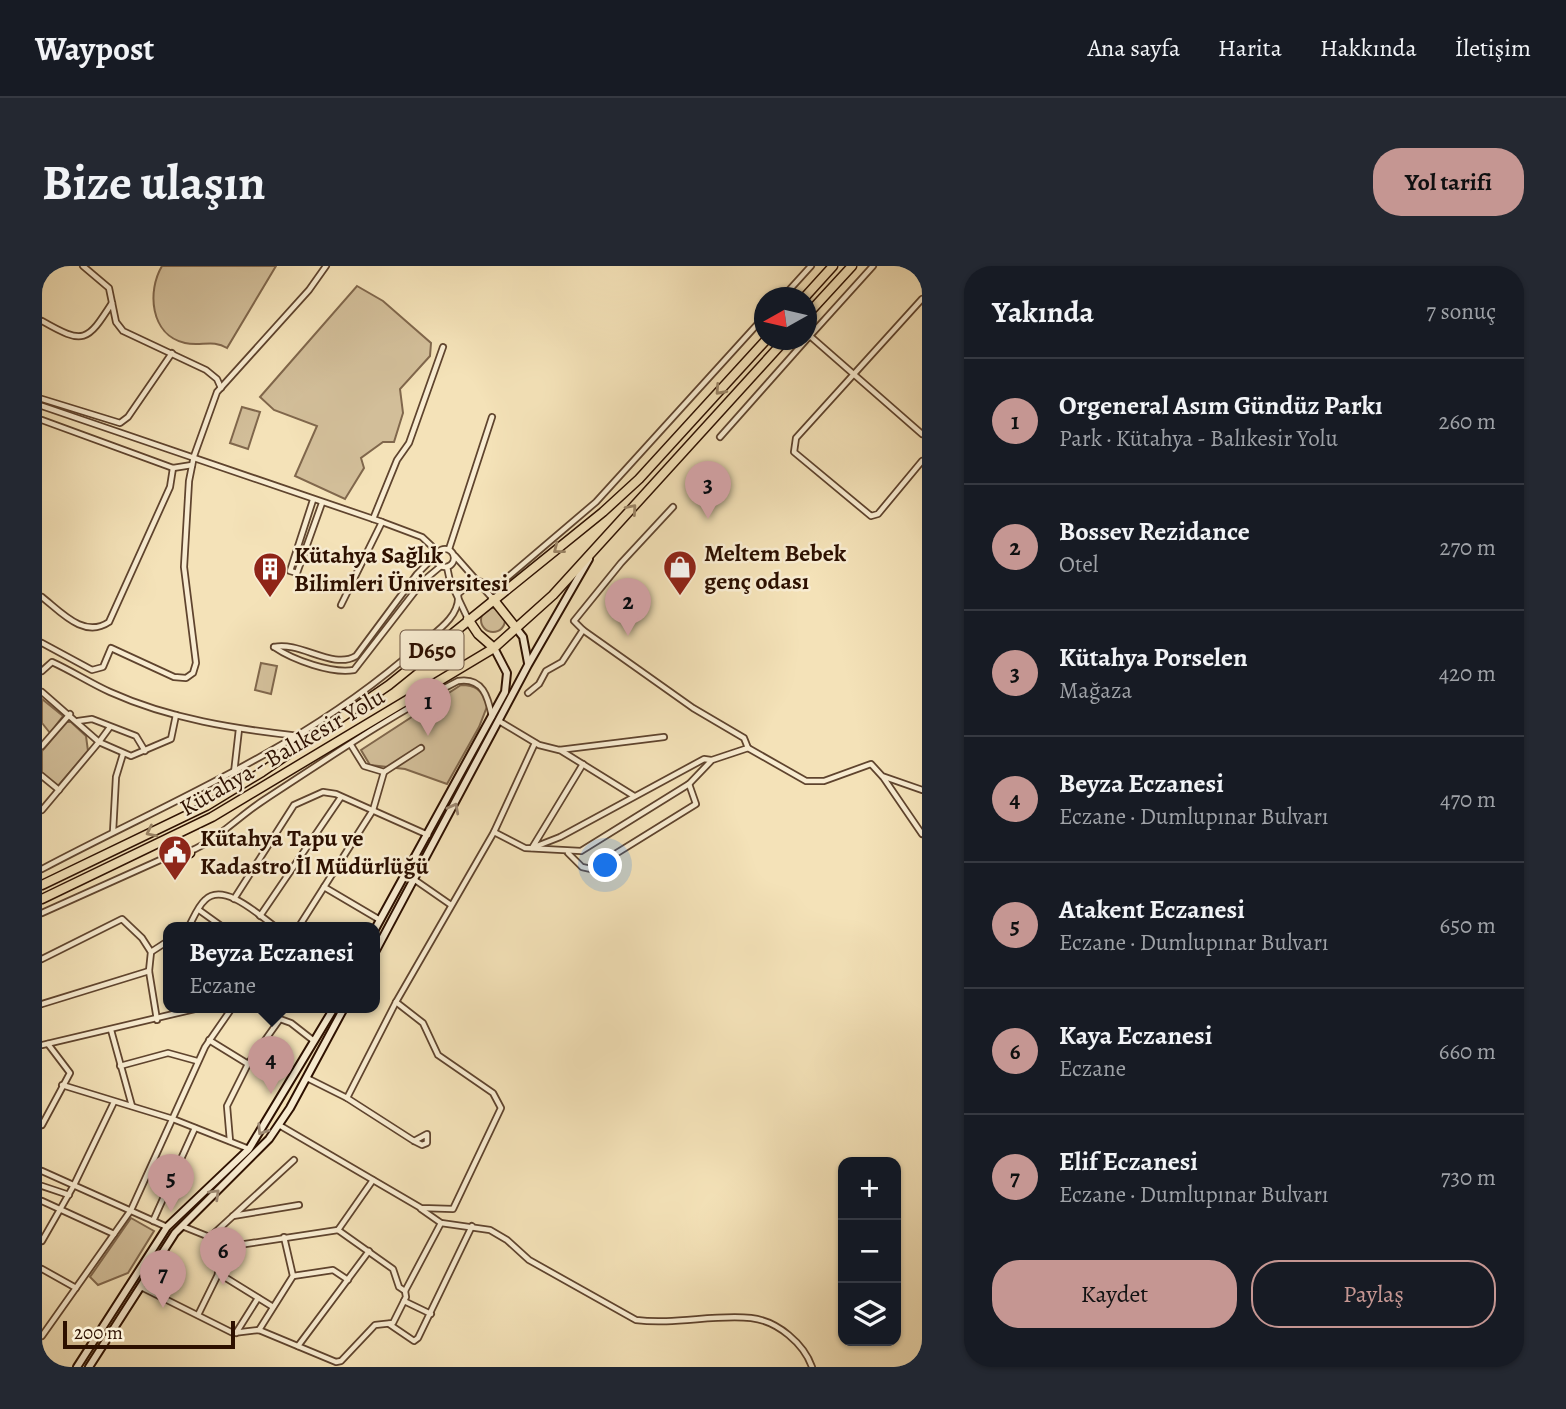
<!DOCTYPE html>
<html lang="tr">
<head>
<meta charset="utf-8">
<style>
  :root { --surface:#171b24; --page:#242831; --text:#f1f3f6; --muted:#9ea1a6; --line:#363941; --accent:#c59692 }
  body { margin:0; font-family:Alegreya,serif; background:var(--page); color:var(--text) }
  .controls { position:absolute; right:21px; bottom:21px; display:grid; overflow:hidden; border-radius:14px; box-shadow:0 2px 5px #0004 }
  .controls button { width:63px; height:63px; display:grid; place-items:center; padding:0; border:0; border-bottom:2px solid var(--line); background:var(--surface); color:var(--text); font:35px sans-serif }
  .compass { position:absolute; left:712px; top:21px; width:63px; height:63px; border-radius:50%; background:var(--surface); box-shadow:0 2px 5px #0004; rotate:262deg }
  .scale { position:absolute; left:21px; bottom:18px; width:172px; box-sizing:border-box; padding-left:7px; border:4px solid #2d1000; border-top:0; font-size:19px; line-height:24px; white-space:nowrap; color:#2d1000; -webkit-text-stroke:5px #f8ecd1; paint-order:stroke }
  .you { position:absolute; left:564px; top:600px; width:24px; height:24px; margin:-18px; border:5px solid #fff; border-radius:50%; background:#1a73e8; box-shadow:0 0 0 10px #1a73e833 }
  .badge { display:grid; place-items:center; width:46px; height:46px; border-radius:50%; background:var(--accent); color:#111; font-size:23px; font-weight:700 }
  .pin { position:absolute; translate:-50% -58px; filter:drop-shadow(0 2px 4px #0008) }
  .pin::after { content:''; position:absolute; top:37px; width:24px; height:21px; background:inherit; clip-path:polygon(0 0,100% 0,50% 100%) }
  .popup { position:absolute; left:121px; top:656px; width:217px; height:91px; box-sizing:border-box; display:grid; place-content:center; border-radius:14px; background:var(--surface); filter:drop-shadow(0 2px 5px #0005); font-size:23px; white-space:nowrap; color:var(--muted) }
  .popup b { font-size:26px; color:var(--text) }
  .popup::after { content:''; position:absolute; left:50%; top:100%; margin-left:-14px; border:14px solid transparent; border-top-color:var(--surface) }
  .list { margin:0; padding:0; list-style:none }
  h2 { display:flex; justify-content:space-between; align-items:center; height:91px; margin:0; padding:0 28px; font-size:30px }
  h2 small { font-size:23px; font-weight:400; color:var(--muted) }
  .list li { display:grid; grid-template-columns:46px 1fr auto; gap:21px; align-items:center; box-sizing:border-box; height:126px; padding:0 28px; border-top:2px solid var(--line) }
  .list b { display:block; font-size:26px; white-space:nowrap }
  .list p { margin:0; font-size:23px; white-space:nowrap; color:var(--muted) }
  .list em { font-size:23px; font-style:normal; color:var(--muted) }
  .actions { display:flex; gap:14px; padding:21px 28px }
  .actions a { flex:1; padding:16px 0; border:2px solid var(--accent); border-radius:28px; text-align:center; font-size:24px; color:var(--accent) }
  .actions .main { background:var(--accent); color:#111 }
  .icon { flex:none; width:38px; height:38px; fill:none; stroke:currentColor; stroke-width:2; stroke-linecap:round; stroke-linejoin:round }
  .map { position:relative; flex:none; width:880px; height:1101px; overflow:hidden; border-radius:28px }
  header { display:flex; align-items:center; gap:42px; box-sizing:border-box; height:98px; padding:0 35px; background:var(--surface); border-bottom:2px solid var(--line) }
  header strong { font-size:33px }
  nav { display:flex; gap:38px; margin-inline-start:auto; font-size:24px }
  .intro { display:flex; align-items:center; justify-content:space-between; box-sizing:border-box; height:168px; padding:0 42px }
  h1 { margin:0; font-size:49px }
  .button { padding:18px 32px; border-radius:28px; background:var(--accent); color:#111; font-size:24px; font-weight:700 }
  main { display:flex; gap:42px; padding:0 42px }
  aside { flex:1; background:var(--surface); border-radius:28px; box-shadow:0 2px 5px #0004 }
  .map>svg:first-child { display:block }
</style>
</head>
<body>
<header>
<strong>Waypost</strong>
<nav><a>Ana sayfa</a><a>Harita</a><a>Hakkında</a><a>İletişim</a></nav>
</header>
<div class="intro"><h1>Bize ulaşın</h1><a class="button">Yol tarifi</a></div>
<main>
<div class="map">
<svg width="880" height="1101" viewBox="0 0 880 1101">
  <rect width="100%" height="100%" fill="#f4e2b8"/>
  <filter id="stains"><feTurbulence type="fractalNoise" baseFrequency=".00286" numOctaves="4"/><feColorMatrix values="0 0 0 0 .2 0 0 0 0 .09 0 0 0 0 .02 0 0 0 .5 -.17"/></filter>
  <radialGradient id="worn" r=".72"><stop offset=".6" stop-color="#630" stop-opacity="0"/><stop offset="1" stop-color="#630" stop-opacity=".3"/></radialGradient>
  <!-- green -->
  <g fill="#d2be99" stroke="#80674c" stroke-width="2">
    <path d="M120 0H234L185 82C171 73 158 81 143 77 108 69 105 25 120 0Z"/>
    <path d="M315 20 341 35 389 77 388 90 358 123 361 147 352 176H341L319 192 322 202 303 233 253 210 275 160 232 144 218 131Z"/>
    <path d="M200 141 218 146 206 183 188 177Z"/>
    <circle cx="451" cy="354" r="12"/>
    <path d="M219 397 235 400 229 428 213 424Z"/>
    <path d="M419 419C434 419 439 424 446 438L437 461 405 518 363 503 328 499 319 484Z"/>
    <path d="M0 433 21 450 8 467 0 457Z"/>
    <path d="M24 456H29L44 470 46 485 16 520 0 507V485Z"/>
    <path d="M89 952 112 965 86 1007 56 1019 48 1011Z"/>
  </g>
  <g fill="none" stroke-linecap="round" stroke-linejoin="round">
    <!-- street casing -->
    <g stroke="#5f442e" stroke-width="8">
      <g id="street">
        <path d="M41 0 67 22 74 56 81 65 164 104 175 113 179 122"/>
        <path d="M740 32 769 0"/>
        <path d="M880 33 754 172 752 186 829 250 836 248 880 195"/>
        <path d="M0 55C42 79 45 76 70 37"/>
        <path d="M768 70 880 168"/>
        <path d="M766 72 831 0"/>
        <path d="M0 133 78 157 86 151 130 87"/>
        <path d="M0 140 340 256 380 271 396 286"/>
        <path d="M0 154 131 202 150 199"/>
        <path d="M678 171 764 74"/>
        <path d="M271 234 248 305 255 307 280 237"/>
        <path d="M331 253 355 194 367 177 401 81"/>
        <circle cx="403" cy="292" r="9"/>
        <path d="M407 283 450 151"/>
        <path d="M413 290 451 333"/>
        <path d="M405 301 408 315 426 353"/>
        <path d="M0 331C19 346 42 373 67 356L128 221 131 202"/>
        <path d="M299 339 340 256"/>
        <path d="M541 364 532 355 579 297 631 241"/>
        <path d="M0 377 50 404 61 401 69 382 132 411 144 412 151 407 154 397 142 301 147 215 152 190 175 126 267 24 284 0"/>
        <path d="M232 381C251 394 290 408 312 404L381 315 399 300"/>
        <path d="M232 381C258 375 291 404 314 390L375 308 394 289"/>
        <path d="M0 405 10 396C30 405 48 417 68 426 128 453 193 463 257 470"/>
        <path d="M0 426 57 476 68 461"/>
        <path d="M36 455 50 453 94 470 103 485"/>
        <path d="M457 455 497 479 517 484 622 471"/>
        <path d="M309 479 322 500 342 506 379 482"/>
        <path d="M0 480 28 448"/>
        <path d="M706 482 764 515H782L829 498 840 510 880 524"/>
        <path d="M518 484 592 530"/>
        <path d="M541 498 490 582 518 571 662 493 669 494"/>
        <path d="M192 507 197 463"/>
        <path d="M0 510 17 524"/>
        <path d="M841 511 880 568"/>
        <path d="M0 544 57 476 89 490 129 473 134 449"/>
        <path d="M71 566 74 511 81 488"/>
        <path d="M452 566 483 582 539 585 647 518 670 494 706 482 702 472 651 442 541 364 520 396 504 405 497 418 486 427"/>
        <path d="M526 587 540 601 549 603 654 538 647 518"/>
        <path d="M0 603C134 532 261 483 376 381 392 367 419 351 416 328L433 314 450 319 460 316 554 236 722 51"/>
        <path d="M373 614 409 639"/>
        <path d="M282 621 338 654"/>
        <path d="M192 633 252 539 281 526 294 528 386 569"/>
        <path d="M157 644 182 662"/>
        <path d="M0 647 127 590C163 588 192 553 222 534 285 493 349 449 416 415 441 411 446 431 450 451"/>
        <path d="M218 650 299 531"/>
        <path d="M146 662C151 653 156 640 163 634 182 615 219 651 235 662"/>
        <path d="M256 662 331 544 342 506"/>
        <path d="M109 686 126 675"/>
        <path d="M0 693 80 653 100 672 109 686 107 705 115 754"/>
        <path d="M0 738 107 705"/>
        <path d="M69 764 90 840"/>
        <path d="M167 774 206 798"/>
        <path d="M0 779 157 742"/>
        <path d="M78 800 126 787 155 795"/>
        <path d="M265 812 305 832 372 875 380 879 385 877V868L372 875"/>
        <path d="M20 819 131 853 207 883"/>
        <path d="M305 832 354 736 452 566 493 477"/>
        <path d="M0 859 28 807 6 778"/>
        <path d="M237 859 379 942 411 943 459 842 451 827 396 789 381 757 354 736"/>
        <path d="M188 875 185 840 206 798 238 753 249 757 272 775"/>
        <path d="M0 905 125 961"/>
        <path d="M0 920 27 929"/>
        <path d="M0 935 72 968"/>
        <path d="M379 943 399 957 448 964 465 974 487 994 594 1054C633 1059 672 1048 709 1052 736 1055 762 1078 770 1101"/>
        <path d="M191 950 257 939"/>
        <path d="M111 955 153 862"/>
        <path d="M296 964 331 914"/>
        <path d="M167 972 252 894"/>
        <path d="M0 975 32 919 72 836"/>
        <path d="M0 1003 34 1022"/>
        <path d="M176 1007 231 1041"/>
        <path d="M251 1010 291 1004 306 1014"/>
        <path d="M99 1021 191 1067 217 1064 294 1096 299 1095 333 1059 351 1057 364 1031 363 1025 357 1021 351 1003 296 964 190 980 140 960"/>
        <path d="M363 1025 399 957"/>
        <path d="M362 1035 389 1048"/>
        <path d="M156 1049 190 980"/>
        <path d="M347 1058 372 1075 376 1072 430 960"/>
        <path d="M217 1064 251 1010 242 971"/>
        <path d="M194 1067 216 1032"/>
        <path d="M0 1070 89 944 163 781 190 742"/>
        <path d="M256 1080 327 985"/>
      </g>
    </g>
    <!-- secondary casing -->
    <g stroke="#2d1000" stroke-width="10">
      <g id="secondary">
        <path d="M474 362 481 371 486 397"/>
        <path d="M332 665 463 426 465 407 452 382"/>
        <path d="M332 688 486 399 547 293"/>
        <path d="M35 1101 125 961 207 883 292 742"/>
        <path d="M47 1101 133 967 227 873 248 842 302 742"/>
      </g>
    </g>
    <!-- highway casing -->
    <g stroke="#2d1000" stroke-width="11">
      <g id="highway">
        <path d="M762 32 791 0"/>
        <path d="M764 50 810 0"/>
        <path d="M451 333 474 362"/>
        <path d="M426 353 436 368 452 382"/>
        <path d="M127 575 132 574 148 587"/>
        <path d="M0 619 164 540 220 506 347 419 561 246 597 213 724 74"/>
        <path d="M0 633 170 551 452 382 511 329 743 74"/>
      </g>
    </g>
    <!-- street -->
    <use href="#street" stroke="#f8ecd1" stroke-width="4.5"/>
    <!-- secondary -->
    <use href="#secondary" stroke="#f8ecd1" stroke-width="6"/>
    <!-- highway -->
    <use href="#highway" stroke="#f4e2b8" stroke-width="8"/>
  </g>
  <!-- one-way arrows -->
  <defs><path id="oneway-chevron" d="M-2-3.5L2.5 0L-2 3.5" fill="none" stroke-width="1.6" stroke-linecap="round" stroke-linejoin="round" transform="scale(1.75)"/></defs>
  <g stroke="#9a8465">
    <use href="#oneway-chevron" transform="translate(678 124) rotate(132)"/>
    <use href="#oneway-chevron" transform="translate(590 243) rotate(-49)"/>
    <use href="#oneway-chevron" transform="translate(516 283) rotate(142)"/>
    <use href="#oneway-chevron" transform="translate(109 566) rotate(154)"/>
  </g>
  <g stroke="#9d8973">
    <use href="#oneway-chevron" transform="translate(412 542) rotate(-62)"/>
    <use href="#oneway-chevron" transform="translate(220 864) rotate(123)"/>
    <use href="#oneway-chevron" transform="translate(173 928) rotate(-44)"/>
  </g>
  <!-- icons -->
  <defs>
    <g id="shop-pin" transform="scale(1.75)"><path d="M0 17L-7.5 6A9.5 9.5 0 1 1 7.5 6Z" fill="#8f2418" stroke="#f8ecd1"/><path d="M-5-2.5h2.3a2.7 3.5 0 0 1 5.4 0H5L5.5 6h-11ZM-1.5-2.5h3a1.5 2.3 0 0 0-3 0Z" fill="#fff"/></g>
    <g id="building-pin" transform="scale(1.75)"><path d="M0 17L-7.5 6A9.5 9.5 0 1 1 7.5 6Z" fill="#8f2418" stroke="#f8ecd1"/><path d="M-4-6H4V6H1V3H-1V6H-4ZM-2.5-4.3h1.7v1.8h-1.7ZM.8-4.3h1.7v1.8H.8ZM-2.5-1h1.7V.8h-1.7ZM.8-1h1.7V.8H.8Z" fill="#fff"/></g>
    <g id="civic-pin" transform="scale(1.75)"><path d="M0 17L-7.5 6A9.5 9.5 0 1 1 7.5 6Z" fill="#8f2418" stroke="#f8ecd1"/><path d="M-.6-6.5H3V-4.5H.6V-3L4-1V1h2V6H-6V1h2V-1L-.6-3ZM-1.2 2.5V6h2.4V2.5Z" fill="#fff"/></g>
  </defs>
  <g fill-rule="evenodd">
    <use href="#shop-pin" x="638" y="301"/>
    <use href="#building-pin" x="228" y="303"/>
    <use href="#civic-pin" x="133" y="586"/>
  </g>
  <g text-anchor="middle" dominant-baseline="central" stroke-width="5" stroke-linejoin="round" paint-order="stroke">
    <!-- shield labels -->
    <rect fill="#f8ecd1" stroke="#6a523f" stroke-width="2" x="358.5" y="364.5" width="63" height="39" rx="5"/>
    <g font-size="23" font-weight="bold" fill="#2d1000">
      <text x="390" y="384">D650</text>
    </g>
    <!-- poi labels -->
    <g font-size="24" font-weight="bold" fill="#2d1000" stroke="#f8ecd1" text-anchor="start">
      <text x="662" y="287">Meltem Bebek<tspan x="662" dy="28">genç odası</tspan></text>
      <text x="252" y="289">Kütahya Sağlık<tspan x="252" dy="28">Bilimleri Üniversitesi</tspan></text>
      <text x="158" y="572">Kütahya Tapu ve<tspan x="158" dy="28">Kadastro İl Müdürlüğü</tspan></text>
    </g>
    <!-- street labels -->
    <g font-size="24" fill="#2d1000" stroke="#f8ecd1">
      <text transform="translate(240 486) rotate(-30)">Kütahya - Balıkesir Yolu</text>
    </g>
  </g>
  <rect width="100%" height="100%" filter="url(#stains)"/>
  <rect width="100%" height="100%" fill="url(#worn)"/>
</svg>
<div class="controls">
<button>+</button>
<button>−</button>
<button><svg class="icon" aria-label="layers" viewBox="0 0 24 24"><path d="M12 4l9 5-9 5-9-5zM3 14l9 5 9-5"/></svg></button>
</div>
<svg class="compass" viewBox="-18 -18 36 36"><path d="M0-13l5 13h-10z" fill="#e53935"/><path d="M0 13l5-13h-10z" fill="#9ea1a6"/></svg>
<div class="scale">200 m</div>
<div class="you"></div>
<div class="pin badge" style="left:386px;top:470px">1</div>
<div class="pin badge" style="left:586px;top:370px">2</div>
<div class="pin badge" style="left:666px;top:253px">3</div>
<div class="pin badge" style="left:229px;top:828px">4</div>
<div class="popup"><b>Beyza Eczanesi</b>Eczane</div>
<div class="pin badge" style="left:129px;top:946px">5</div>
<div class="pin badge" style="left:181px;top:1019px">6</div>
<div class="pin badge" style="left:121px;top:1042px">7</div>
</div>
<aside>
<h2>Yakında<small>7 sonuç</small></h2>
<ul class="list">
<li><span class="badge">1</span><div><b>Orgeneral Asım Gündüz Parkı</b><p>Park · Kütahya - Balıkesir Yolu</p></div><em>260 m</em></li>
<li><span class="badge">2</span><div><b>Bossev Rezidance</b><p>Otel</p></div><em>270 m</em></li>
<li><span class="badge">3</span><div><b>Kütahya Porselen</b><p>Mağaza</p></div><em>420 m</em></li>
<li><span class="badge">4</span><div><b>Beyza Eczanesi</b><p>Eczane · Dumlupınar Bulvarı</p></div><em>470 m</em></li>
<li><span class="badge">5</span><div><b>Atakent Eczanesi</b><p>Eczane · Dumlupınar Bulvarı</p></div><em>650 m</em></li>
<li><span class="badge">6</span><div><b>Kaya Eczanesi</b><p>Eczane</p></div><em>660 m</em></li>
<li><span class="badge">7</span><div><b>Elif Eczanesi</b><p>Eczane · Dumlupınar Bulvarı</p></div><em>730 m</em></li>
</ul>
<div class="actions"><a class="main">Kaydet</a><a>Paylaş</a></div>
</aside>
</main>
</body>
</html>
